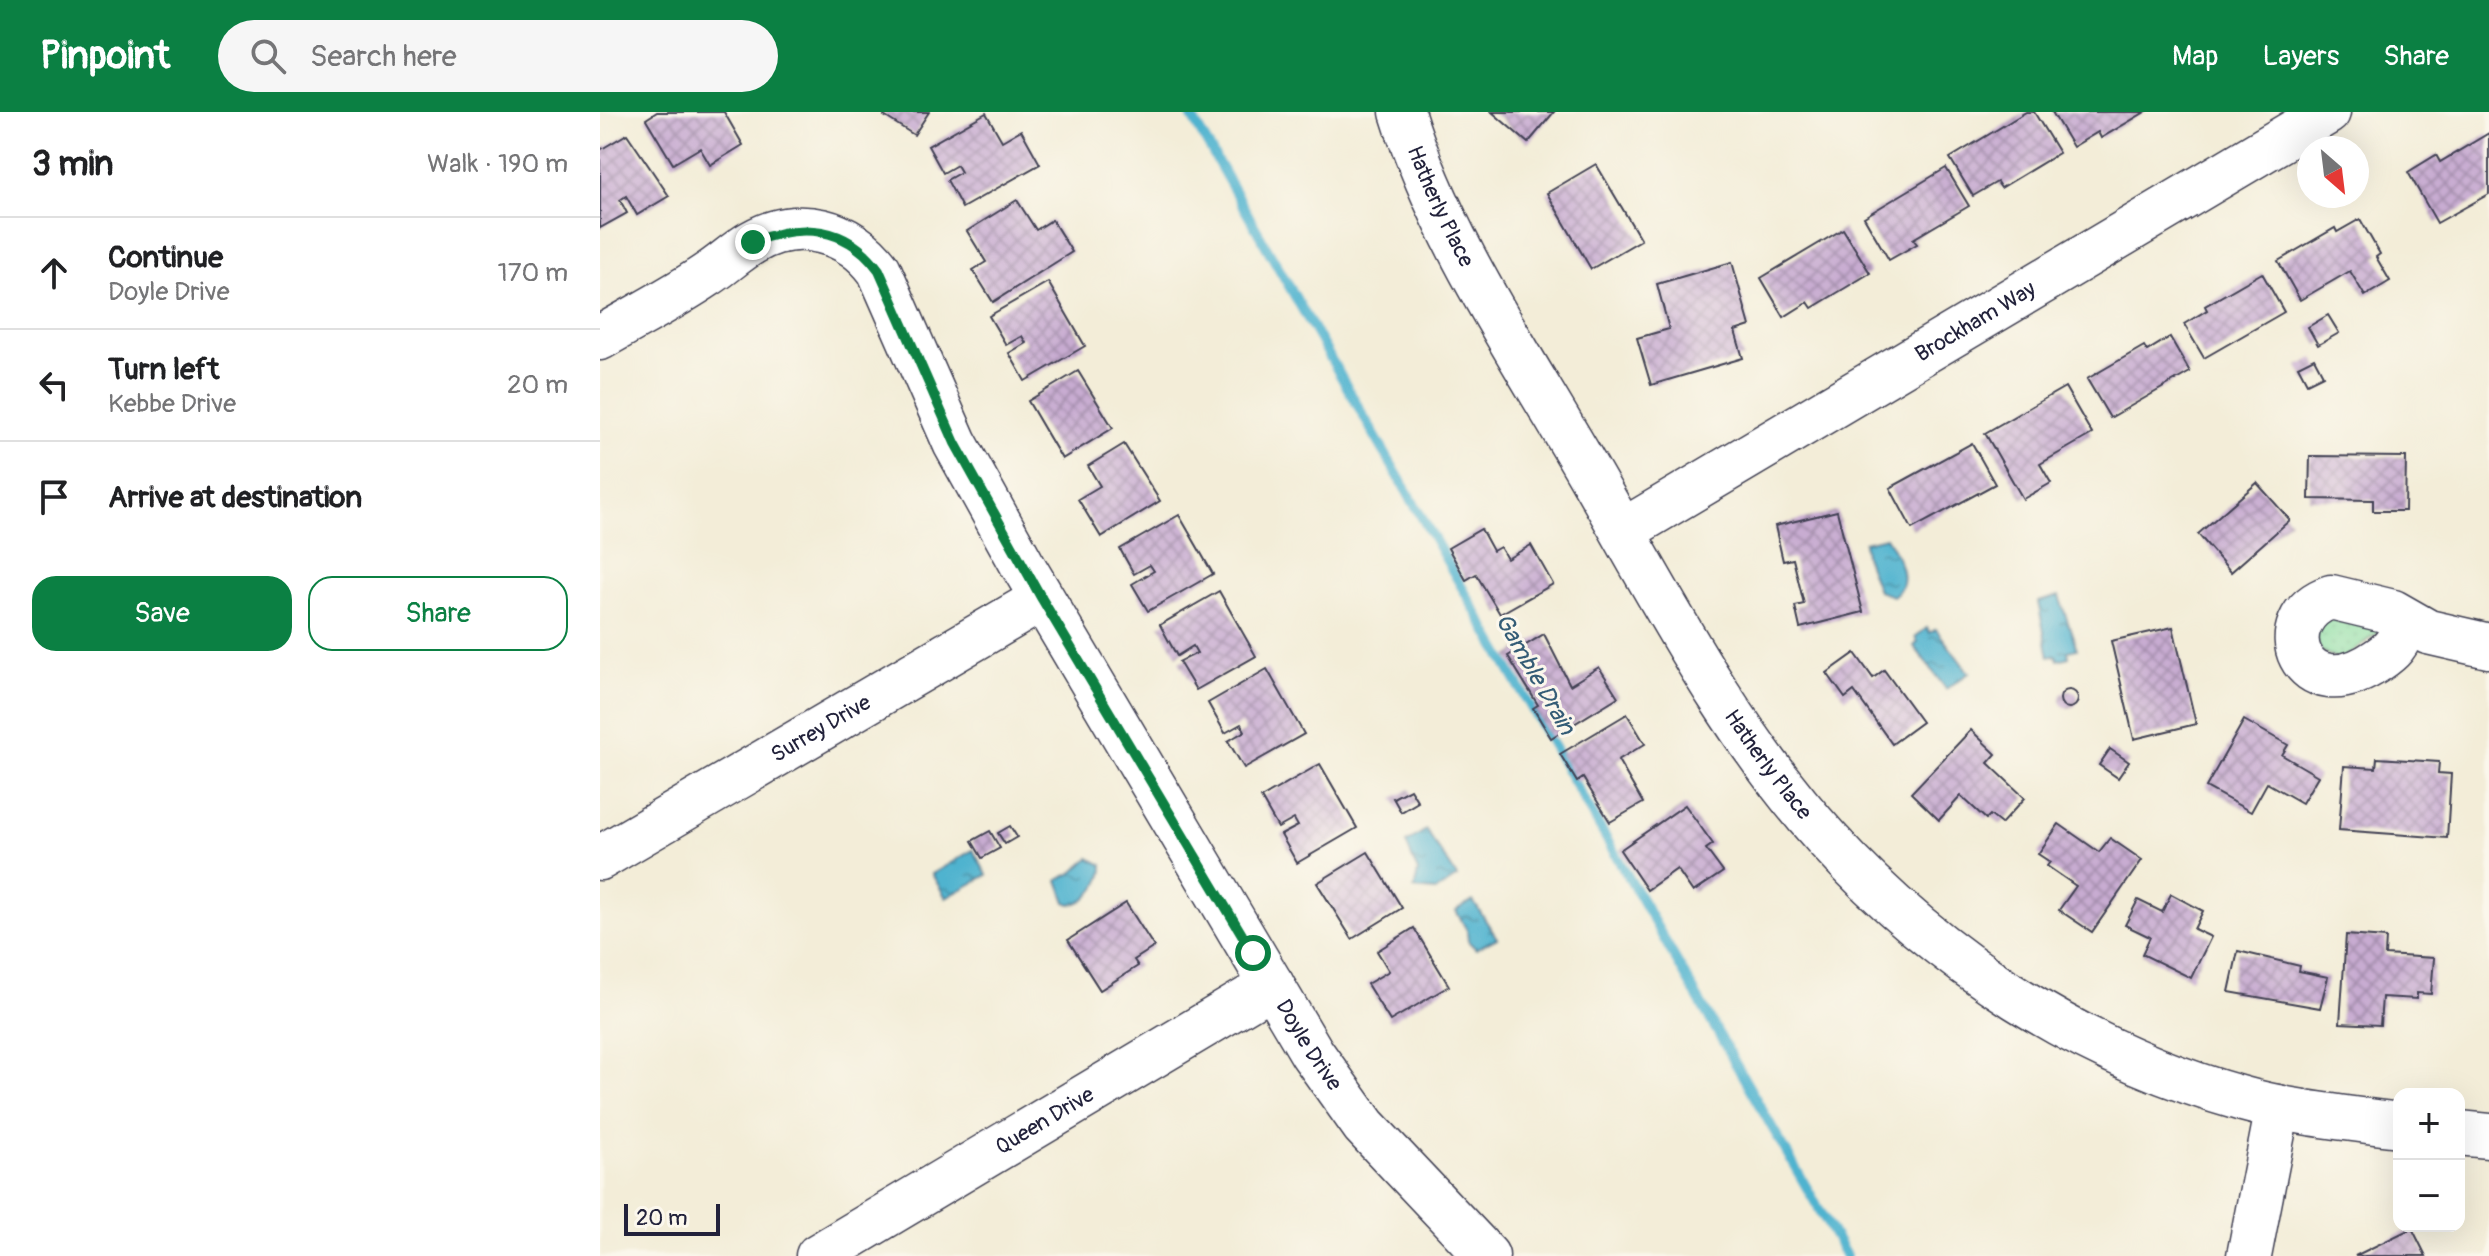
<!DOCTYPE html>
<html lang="en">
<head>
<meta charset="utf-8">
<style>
  :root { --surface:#fff; --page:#f6f6f6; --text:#202124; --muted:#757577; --line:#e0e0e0; --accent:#0b8043 }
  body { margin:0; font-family:Pangolin,sans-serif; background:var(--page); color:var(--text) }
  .controls { position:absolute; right:24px; bottom:24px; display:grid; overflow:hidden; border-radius:16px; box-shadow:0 8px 32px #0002 }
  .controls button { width:72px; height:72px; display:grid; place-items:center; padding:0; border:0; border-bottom:2px solid var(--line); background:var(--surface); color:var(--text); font:40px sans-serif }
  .compass { position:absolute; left:1697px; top:24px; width:72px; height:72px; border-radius:50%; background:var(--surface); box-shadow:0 8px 32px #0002; rotate:152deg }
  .scale { position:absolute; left:24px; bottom:20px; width:96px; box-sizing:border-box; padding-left:8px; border:4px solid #22223b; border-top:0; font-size:22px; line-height:28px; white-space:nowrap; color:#22223b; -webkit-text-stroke:6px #fbf7ec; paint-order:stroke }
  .stop { position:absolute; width:24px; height:24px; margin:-18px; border:6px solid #0b8043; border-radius:50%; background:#fff }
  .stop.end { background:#0b8043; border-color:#fff; box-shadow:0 2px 8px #0008 }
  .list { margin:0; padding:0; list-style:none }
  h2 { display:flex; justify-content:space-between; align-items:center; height:104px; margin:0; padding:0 32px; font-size:34px }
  h2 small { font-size:26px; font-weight:400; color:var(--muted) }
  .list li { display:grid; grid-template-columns:52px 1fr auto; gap:24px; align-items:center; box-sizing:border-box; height:112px; padding:0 32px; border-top:2px solid var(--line) }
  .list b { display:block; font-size:30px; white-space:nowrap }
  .list p { margin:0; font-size:26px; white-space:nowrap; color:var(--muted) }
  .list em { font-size:26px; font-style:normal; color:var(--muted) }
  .actions { display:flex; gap:16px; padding:24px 32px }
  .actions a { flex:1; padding:18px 0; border:2px solid var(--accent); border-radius:24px; text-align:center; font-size:28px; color:var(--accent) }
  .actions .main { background:var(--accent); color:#fff }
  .icon { flex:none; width:44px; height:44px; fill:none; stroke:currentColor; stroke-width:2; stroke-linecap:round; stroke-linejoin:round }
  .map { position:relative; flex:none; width:1889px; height:1144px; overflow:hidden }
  header { display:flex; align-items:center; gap:48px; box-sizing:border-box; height:112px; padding:0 40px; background:var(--accent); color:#fff }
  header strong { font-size:38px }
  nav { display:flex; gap:44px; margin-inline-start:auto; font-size:28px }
  .search { width:560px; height:72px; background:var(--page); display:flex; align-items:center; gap:20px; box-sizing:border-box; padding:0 28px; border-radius:44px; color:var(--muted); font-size:30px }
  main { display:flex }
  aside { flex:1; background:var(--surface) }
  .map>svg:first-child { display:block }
</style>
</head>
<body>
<header>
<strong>Pinpoint</strong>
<div class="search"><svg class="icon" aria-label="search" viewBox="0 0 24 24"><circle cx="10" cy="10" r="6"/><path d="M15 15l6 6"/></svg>Search here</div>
<nav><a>Map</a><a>Layers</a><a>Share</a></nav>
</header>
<main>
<aside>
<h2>3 min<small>Walk · 190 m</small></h2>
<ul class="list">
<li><svg class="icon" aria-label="ahead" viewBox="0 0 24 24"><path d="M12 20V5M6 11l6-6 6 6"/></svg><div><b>Continue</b><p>Doyle Drive</p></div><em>170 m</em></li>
<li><svg class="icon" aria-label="left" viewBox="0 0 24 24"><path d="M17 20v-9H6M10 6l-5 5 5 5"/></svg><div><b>Turn left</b><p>Kebbe Drive</p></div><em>20 m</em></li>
<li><svg class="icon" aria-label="arrive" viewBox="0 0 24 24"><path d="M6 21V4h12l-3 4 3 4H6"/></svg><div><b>Arrive at destination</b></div></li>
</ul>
<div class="actions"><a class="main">Save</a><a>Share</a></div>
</aside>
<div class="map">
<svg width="1889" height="1144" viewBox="0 0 1889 1144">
  <defs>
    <pattern id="grass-dots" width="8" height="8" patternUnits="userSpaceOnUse" patternTransform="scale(2)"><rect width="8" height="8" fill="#87dda1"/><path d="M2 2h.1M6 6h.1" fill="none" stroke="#74bd8c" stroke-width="1.8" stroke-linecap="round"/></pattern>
    <pattern id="water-ripples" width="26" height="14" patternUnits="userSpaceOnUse" patternTransform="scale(2)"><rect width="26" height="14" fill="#50b3cf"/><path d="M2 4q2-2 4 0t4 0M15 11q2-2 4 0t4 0" fill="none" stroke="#4291a9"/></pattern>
    <pattern id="building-cross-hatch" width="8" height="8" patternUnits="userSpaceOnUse" patternTransform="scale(2)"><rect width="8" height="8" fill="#c8acd1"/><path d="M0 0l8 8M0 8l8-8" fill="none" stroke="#a28cab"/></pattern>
  </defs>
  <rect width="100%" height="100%" fill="#fbf7ec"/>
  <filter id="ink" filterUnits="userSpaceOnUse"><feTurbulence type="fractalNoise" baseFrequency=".0125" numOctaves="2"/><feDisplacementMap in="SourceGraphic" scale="16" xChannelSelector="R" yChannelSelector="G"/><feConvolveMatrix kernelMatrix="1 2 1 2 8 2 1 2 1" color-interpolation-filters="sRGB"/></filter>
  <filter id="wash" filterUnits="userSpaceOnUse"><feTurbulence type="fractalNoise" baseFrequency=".006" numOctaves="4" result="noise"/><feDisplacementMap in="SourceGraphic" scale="32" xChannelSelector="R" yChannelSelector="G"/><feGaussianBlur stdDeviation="1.8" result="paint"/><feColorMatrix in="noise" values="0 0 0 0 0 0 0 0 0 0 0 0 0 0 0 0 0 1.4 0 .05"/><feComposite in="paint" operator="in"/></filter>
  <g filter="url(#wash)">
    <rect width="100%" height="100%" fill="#f3edd8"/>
    <!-- grass -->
    <path fill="url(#grass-dots)" stroke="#54806e" stroke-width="2" d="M1723 506 1784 517 1741 548 1720 539 1715 519Z"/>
    <!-- water -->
    <g fill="url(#water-ripples)" stroke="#396a85" stroke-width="2">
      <path d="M1286 425C1297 442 1313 470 1293 484L1278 479 1265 444 1264 430Z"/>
      <path d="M1459 484 1477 537 1468 539 1469 545 1458 548 1456 543 1449 545 1438 490Z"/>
      <path d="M1327 516 1330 521 1336 517 1369 561 1346 577 1314 534 1318 530 1315 525Z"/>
      <path d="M826 718 857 765 836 779 814 777 818 760 806 731Z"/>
      <path d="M373 738 387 763 346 786 332 762Z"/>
      <path d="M489 746 503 753C504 770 488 791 471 792L466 790 458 768 474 760Z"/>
      <path d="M873 789 897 826 876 837 868 829 867 818 856 799Z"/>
    </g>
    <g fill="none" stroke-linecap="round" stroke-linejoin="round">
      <!-- stream -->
      <path stroke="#50b3cf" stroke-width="10" d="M589 0 1246 1144"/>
    </g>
    <g id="blocks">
      <!-- building -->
      <g fill="url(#building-cross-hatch)">
        <path d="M57 0H124L143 33 110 53 100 36 73 52 46 7Z"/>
        <path d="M286 0H329L314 23 284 4Z"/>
        <path d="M892 0H954L928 31Z"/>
        <path d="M1426 0H1434L1459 41 1401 76 1397 70 1373 84 1350 46Z"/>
        <path d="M1452 0H1545L1501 26 1498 20 1473 35Z"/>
        <path d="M386 1 402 29 421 18 440 52 362 96 347 68 361 60 357 53 343 61 328 34Z"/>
        <path d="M1889 21V82L1837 111 1808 60 1836 43 1840 50Z"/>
        <path d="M27 22 69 84 37 103 26 84 20 88 27 101 0 116V38Z"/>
        <path d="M996 52 1041 128 991 157 947 81Z"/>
        <path d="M1346 56 1369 94 1313 127 1317 132 1289 148 1264 105Z"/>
        <path d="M417 88 436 118 452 108 472 140 393 190 373 158 386 150 367 119Z"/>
        <path d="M1760 107 1780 142 1776 145 1790 169 1765 184 1750 159 1700 188 1678 149 1735 116 1737 120Z"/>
        <path d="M1243 117 1270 161 1212 196 1208 190 1184 205 1161 166Z"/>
        <path d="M1132 150 1150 214 1135 219 1143 246 1051 273 1037 226 1069 217 1057 172Z"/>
        <path d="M1662 161 1684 200 1604 246 1584 212 1607 198 1605 194Z"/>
        <path d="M448 170 485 234 425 269 409 241 426 231 422 224 406 233 389 204Z"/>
        <path d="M1728 203 1739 221 1718 233 1708 215Z"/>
        <path d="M1570 225 1590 260 1510 306 1487 267 1544 234 1547 239Z"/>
        <path d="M1714 246 1723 263 1707 271 1698 254Z"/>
        <path d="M478 259 513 316 462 347 428 289Z"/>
        <path d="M1465 275 1492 322 1440 352 1451 371 1423 387 1385 321Z"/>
        <path d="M1372 331 1395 372 1312 417 1290 376Z"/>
        <path d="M524 332 560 389 501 425 478 387 500 374 488 354Z"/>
        <path d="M1710 344 1806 345 1805 399H1773V388L1709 387Z"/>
        <path d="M1657 371 1690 408 1631 460 1598 422Z"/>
        <path d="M1237 399 1263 500 1200 516 1195 494 1204 492 1193 447 1183 449 1175 414Z"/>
        <path d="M579 403 613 462 548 499 532 472 554 459 550 453 534 462 520 437Z"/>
        <path d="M881 417 893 439 900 435 907 447 931 433 953 472 900 502 876 462 866 468 848 436Z"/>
        <path d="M619 479 656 544 596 578 579 550 597 541 593 534 577 544 560 513Z"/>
        <path d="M1573 515 1596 612 1534 627 1511 529Z"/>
        <path d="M944 522 970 573 999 555 1018 585 951 626 933 596 938 593 908 544Z"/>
        <path d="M1255 541 1273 566 1284 558 1322 610 1292 632 1254 579 1245 586 1227 561Z"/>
        <path d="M667 557 704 622 644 656 628 629 645 619 641 612 625 621 608 591Z"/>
        <circle cx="1469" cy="587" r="9"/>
        <path d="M1027 602 1045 632 1018 648 1043 691 1010 710 983 666 977 670 960 642Z"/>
        <path d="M1644 608 1688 633 1682 643 1718 664 1702 691 1667 671 1651 700 1606 675Z"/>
        <path d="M1371 618 1396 642 1388 651 1425 686 1401 712 1390 703 1386 707 1361 684 1339 708 1311 681Z"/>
        <path d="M1510 637 1529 650 1518 666 1499 653Z"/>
        <path d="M1777 646 1839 650 1838 661 1851 662 1847 726 1739 718 1744 654 1776 656Z"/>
        <path d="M720 652 757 716 697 751 681 723 698 714 694 707 678 716 661 686Z"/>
        <path d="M810 677 818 690 801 700 793 686Z"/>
        <path d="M1085 693 1113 732 1106 737 1123 760 1093 780 1077 757 1047 778 1020 738Z"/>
        <path d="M1459 712 1499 740 1510 726 1542 748 1492 820 1459 798 1476 774 1447 754 1450 750 1438 742Z"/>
        <path d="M410 714 417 725 405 732 398 721Z"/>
        <path d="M390 719 400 736 382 746 372 729Z"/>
        <path d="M768 740 802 796 752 827 717 771Z"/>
        <path d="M1571 782 1603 799 1594 817 1611 825 1591 866 1542 842 1550 825 1525 813 1538 788 1562 800Z"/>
        <path d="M526 791 554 835 534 848 538 854 500 878 468 828Z"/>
        <path d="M814 816 849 874 790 909 767 872 789 859 777 839Z"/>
        <path d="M1746 823 1786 826 1785 843 1834 846 1831 882 1817 881V887L1782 885 1780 913 1740 911Z"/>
        <path d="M1638 839 1700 854 1699 859 1728 865 1720 896 1629 880Z"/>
        <path d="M1812 1116 1826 1144H1755Z"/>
      </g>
    </g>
  </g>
  <g filter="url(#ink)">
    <use href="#blocks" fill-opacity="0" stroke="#414053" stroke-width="2"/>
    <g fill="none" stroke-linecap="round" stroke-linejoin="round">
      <!-- minor casing -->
      <g stroke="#414053" stroke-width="47">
        <g id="minor">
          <path id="s1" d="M802 0C841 126 919 240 985 354 1059 481 1127 617 1227 727 1339 850 1482 942 1643 987 1693 1001 1747 1006 1799 1013"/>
          <path id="s2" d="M0 226C36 205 73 186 107 163 123 153 137 139 153 130 197 104 250 118 279 158L355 331 422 452 712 941 764 1014 887 1144"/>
          <path id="s3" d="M1023 419 1728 0"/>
          <path d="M1793 500 1801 515C1801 531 1790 540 1778 548 1700 602 1666 506 1731 485L1793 500 1828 520 1889 534"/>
          <path id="s4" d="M0 746 442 487"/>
          <path d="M1859 1021 1889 1024"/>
          <path id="s5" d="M218 1144 672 873"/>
          <path d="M1649 1144 1678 995"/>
        </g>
      </g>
      <!-- minor -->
      <use href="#minor" stroke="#fff" stroke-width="44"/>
    </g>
  </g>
  <g fill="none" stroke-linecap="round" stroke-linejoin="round" filter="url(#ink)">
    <!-- route -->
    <path stroke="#0b8043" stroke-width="10" d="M153 130C201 110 247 114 279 158L355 331 442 487 653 841"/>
  </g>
  <g text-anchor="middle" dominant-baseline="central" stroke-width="6" stroke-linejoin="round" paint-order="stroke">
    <!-- street labels -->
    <g font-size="22" fill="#22223b" stroke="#fbf7ec">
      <text stroke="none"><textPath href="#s1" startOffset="102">Hatherly Place</textPath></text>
      <text stroke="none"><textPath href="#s3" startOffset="410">Brockham Way</textPath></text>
      <text stroke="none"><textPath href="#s4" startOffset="256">Surrey Drive</textPath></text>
      <text stroke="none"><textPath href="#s1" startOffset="750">Hatherly Place</textPath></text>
      <text stroke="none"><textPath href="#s2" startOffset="1210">Doyle Drive</textPath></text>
      <text stroke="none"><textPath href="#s5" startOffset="264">Queen Drive</textPath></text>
    </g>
    <!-- water labels -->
    <g font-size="24" font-style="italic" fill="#345c76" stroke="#fbf7ec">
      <text transform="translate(935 562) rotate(60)">Gamble Drain</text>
    </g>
  </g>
</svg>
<div class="controls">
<button>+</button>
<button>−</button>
</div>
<svg class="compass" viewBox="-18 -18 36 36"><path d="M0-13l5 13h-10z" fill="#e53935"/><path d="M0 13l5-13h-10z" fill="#757577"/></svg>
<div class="scale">20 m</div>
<div class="stop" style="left:653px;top:841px"></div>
<div class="stop end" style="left:153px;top:130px"></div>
</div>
</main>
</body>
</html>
